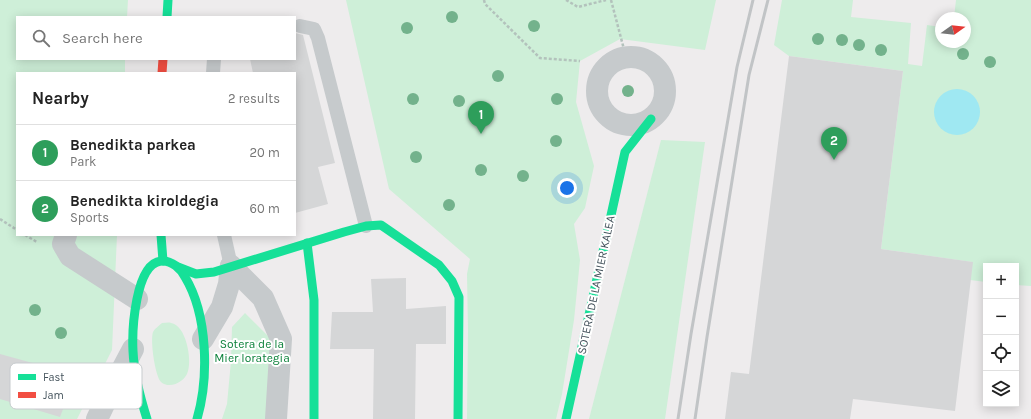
<!DOCTYPE html>
<html lang="en">
<head>
<meta charset="utf-8">
<style>
  :root { --surface:#fff; --page:#f6f6f6; --text:#222; --muted:#767676; --line:#e0e0e0; --accent:#db2777 }
  body { margin:0; font-family:Karla,sans-serif; background:var(--page); color:var(--text) }
  .controls { position:absolute; right:12px; bottom:12px; display:grid; overflow:hidden; border-radius:0px; box-shadow:0 2px 10px #0003 }
  .controls button { width:36px; height:36px; display:grid; place-items:center; padding:0; border:0; border-bottom:1px solid var(--line); background:var(--surface); color:var(--text); font:20px sans-serif }
  .compass { position:absolute; left:935px; top:12px; width:36px; height:36px; border-radius:50%; background:var(--surface); box-shadow:0 2px 10px #0003; rotate:75deg }
  .you { position:absolute; left:567px; top:188px; width:14px; height:14px; margin:-10px; border:3px solid #fff; border-radius:50%; background:#1a73e8; box-shadow:0 0 0 6px #1a73e833 }
  .badge { display:grid; place-items:center; width:26px; height:26px; border-radius:50%; background:var(--accent); color:#fff; font-size:13px; font-weight:700 }
  .pin { position:absolute; translate:-50% -33px; filter:drop-shadow(0 1px 2px #0008) }
  .pin::after { content:''; position:absolute; top:21px; width:14px; height:12px; background:inherit; clip-path:polygon(0 0,100% 0,50% 100%) }
  .list { margin:0; padding:0; list-style:none }
  h2 { display:flex; justify-content:space-between; align-items:center; height:52px; margin:0; padding:0 16px; font-size:17px }
  h2 small { font-size:13px; font-weight:400; color:var(--muted) }
  .list li { display:grid; grid-template-columns:26px 1fr auto; gap:12px; align-items:center; box-sizing:border-box; height:56px; padding:0 16px; border-top:1px solid var(--line) }
  .list b { display:block; font-size:15px; white-space:nowrap }
  .list p { margin:0; font-size:13px; white-space:nowrap; color:var(--muted) }
  .list em { font-size:13px; font-style:normal; color:var(--muted) }
  .icon { flex:none; width:22px; height:22px; fill:none; stroke:currentColor; stroke-width:2; stroke-linecap:round; stroke-linejoin:round }
  .map { position:relative; flex:none; width:1031px; height:419px; overflow:hidden }
  .search { position:absolute; background:var(--surface); box-shadow:0 2px 10px #0003; left:16px; top:16px; width:280px; height:44px; display:flex; align-items:center; gap:10px; box-sizing:border-box; padding:0 14px; border-radius:0px; color:var(--muted); font-size:15px }
  .panel { position:absolute; background:var(--surface); box-shadow:0 2px 10px #0003; left:16px; top:72px; width:280px; height:164px; border-radius:0px }
  .map>svg:first-child { display:block }
</style>
</head>
<body>
<div class="map">
<svg width="1031" height="419" viewBox="0 0 1031 419">
  <rect width="100%" height="100%" fill="#eeeced"/>
  <!-- green -->
  <g fill="#ceefd8">
    <path d="M0 0H128L127 17H17V59H125V73H17V235H117L112 350 77 419H0Z"/>
    <path d="M346 0H716L705 50 620 39 580 61 576 102 594 166 585 208 574 224 580 260 574 320 562 394 556 419H467L468 330 467 274 470 259 389 189Z"/>
    <path d="M782 0H853L851 17 911 23 908 64 922 66 927 25 941 27V42H965V18H954L956 0H1031V286L1016 285V266H986V282L970 280 972 262 881 249 903 71 789 56 774 45Z"/>
    <path d="M661 140 705 142 665 419H589Z"/>
    <path d="M245 313 273 341 267 419H222L227 404 231 361 232 327Z"/>
    <path d="M162 323C165 323 169 322 171 323 186 325 192 359 188 371 186 381 170 390 161 382 155 376 150 340 153 332 155 328 159 326 162 323Z"/>
  </g>
  <!-- water -->
  <circle fill="#9fe8f2" cx="957" cy="112" r="23"/>
  <!-- building -->
  <g fill="#d5d6d7">
    <path d="M295 33 303 35 335 163 318 167 328 204 295 213V73H253L250 59H295Z"/>
    <path d="M789 56 903 71 881 249 973 262 955 411 853 399 850 419H725L731 372 749 374Z"/>
    <path d="M406 278V309L446 306V344H416L415 419H373L374 349H330L332 312H373L371 279Z"/>
    <path d="M0 354 76 375 60 417 0 399Z"/>
  </g>
  <g fill="none" stroke-linecap="round" stroke-linejoin="round">
    <!-- path -->
    <g stroke="#b3c2bc" stroke-width="2.5" stroke-dasharray="3 2" stroke-linecap="butt">
      <path d="M484 0 485 4 540 58 580 61"/>
      <path d="M566 0 578 7 606 0"/>
      <path d="M611 0 626 57"/>
      <path d="M0 219 17 230"/>
      <path d="M25 235 37 242"/>
    </g>
    <!-- lane -->
    <g stroke="#c6cacc" stroke-width="14">
      <path d="M300 26 314 29 318 38 366 226"/>
      <path d="M213 73 214 59"/>
      <path d="M224 235 231 266"/>
    </g>
    <!-- street -->
    <g stroke="#c6cacc" stroke-width="22">
      <circle cx="631" cy="91" r="34"/>
      <path d="M66 235 63 244 70 256 137 299"/>
      <path d="M231 266 263 298 281 339 276 419"/>
      <path d="M203 339 222 307 229 284 231 266"/>
      <path d="M97 419 107 398 133 349"/>
    </g>
    <!-- fast -->
    <g stroke="#16e098" stroke-width="9">
      <path d="M167 17 168 0"/>
      <path d="M161 235 163 261"/>
      <path d="M307 243 314 300V419"/>
      <path d="M178 267 196 274 214 272 344 232 366 226 381 225 439 265 452 281 459 297 458 419"/>
      <path d="M147 419C140 397 134 374 133 351 132 331 135 264 161 261 172 260 181 269 185 277 208 315 209 378 197 419"/>
      <path d="M566 419 625 152 651 119"/>
    </g>
    <!-- jam -->
    <path stroke="#f24e42" stroke-width="9" d="M162 73 163 59"/>
    <!-- rail -->
    <g stroke="#c1c4c6" stroke-width="3">
      <path d="M678 419 691 334 737 67 753 0"/>
      <path d="M695 419 707 337 749 75 768 0"/>
    </g>
  </g>
  <!-- trees -->
  <g fill="#73b28c">
    <circle cx="452" cy="17" r="6"/>
    <circle cx="534" cy="26" r="6"/>
    <circle cx="407" cy="28" r="6"/>
    <circle cx="818" cy="39" r="6"/>
    <circle cx="842" cy="40" r="6"/>
    <circle cx="859" cy="45" r="6"/>
    <circle cx="881" cy="50" r="6"/>
    <circle cx="963" cy="54" r="6"/>
    <circle cx="990" cy="62" r="6"/>
    <circle cx="498" cy="76" r="6"/>
    <circle cx="628" cy="91" r="6"/>
    <circle cx="413" cy="99" r="6"/>
    <circle cx="557" cy="99" r="6"/>
    <circle cx="459" cy="101" r="6"/>
    <circle cx="556" cy="141" r="6"/>
    <circle cx="416" cy="157" r="6"/>
    <circle cx="481" cy="170" r="6"/>
    <circle cx="523" cy="176" r="6"/>
    <circle cx="449" cy="205" r="6"/>
    <circle cx="35" cy="310" r="6"/>
    <circle cx="61" cy="333" r="6"/>
  </g>
  <g text-anchor="middle" dominant-baseline="central" stroke-width="4" stroke-linejoin="round" paint-order="stroke">
    <!-- street labels -->
    <g font-size="12" fill="#43525b" stroke="#fff">
      <text transform="translate(596 285) rotate(-78)">SOTERA DE LA MIER KALEA</text>
    </g>
    <!-- park labels -->
    <g font-size="12" fill="#0e823c" stroke="#fff">
      <text x="252" y="344">Sotera de la<tspan x="252" dy="14">Mier lorategia</tspan></text>
    </g>
  </g>
  <!-- legend -->
  <rect x="10" y="363" width="132" height="46" rx="6" fill="#fff" stroke="#c7cbce" stroke-width="1"/>
  <rect x="18" y="374" width="18" height="6" fill="#16e098"/>
  <rect x="18" y="392" width="18" height="6" fill="#f24e42"/>
  <g font-size="11" fill="#43525b">
    <text x="43" y="381">Fast</text>
    <text x="43" y="399">Jam</text>
  </g>
</svg>
<div class="controls">
<button>+</button>
<button>−</button>
<button><svg class="icon" aria-label="locate" viewBox="0 0 24 24"><circle cx="12" cy="12" r="6"/><path d="M12 2v4M12 18v4M2 12h4M18 12h4"/></svg></button>
<button><svg class="icon" aria-label="layers" viewBox="0 0 24 24"><path d="M12 4l9 5-9 5-9-5zM3 14l9 5 9-5"/></svg></button>
</div>
<svg class="compass" viewBox="-18 -18 36 36"><path d="M0-13l5 13h-10z" fill="#e53935"/><path d="M0 13l5-13h-10z" fill="#767676"/></svg>
<div class="you"></div>
<div class="pin badge" style="left:481px;top:134px;background:#2e9e5b">1</div>
<div class="pin badge" style="left:834px;top:160px;background:#2e9e5b">2</div>
<div class="search"><svg class="icon" aria-label="search" viewBox="0 0 24 24"><circle cx="10" cy="10" r="6"/><path d="M15 15l6 6"/></svg>Search here</div>
<section class="panel">
<h2>Nearby<small>2 results</small></h2>
<ul class="list">
<li><span class="badge" style="background:#2e9e5b">1</span><div><b>Benedikta parkea</b><p>Park</p></div><em>20 m</em></li>
<li><span class="badge" style="background:#2e9e5b">2</span><div><b>Benedikta kiroldegia</b><p>Sports</p></div><em>60 m</em></li>
</ul>
</section>
</div>
</body>
</html>
